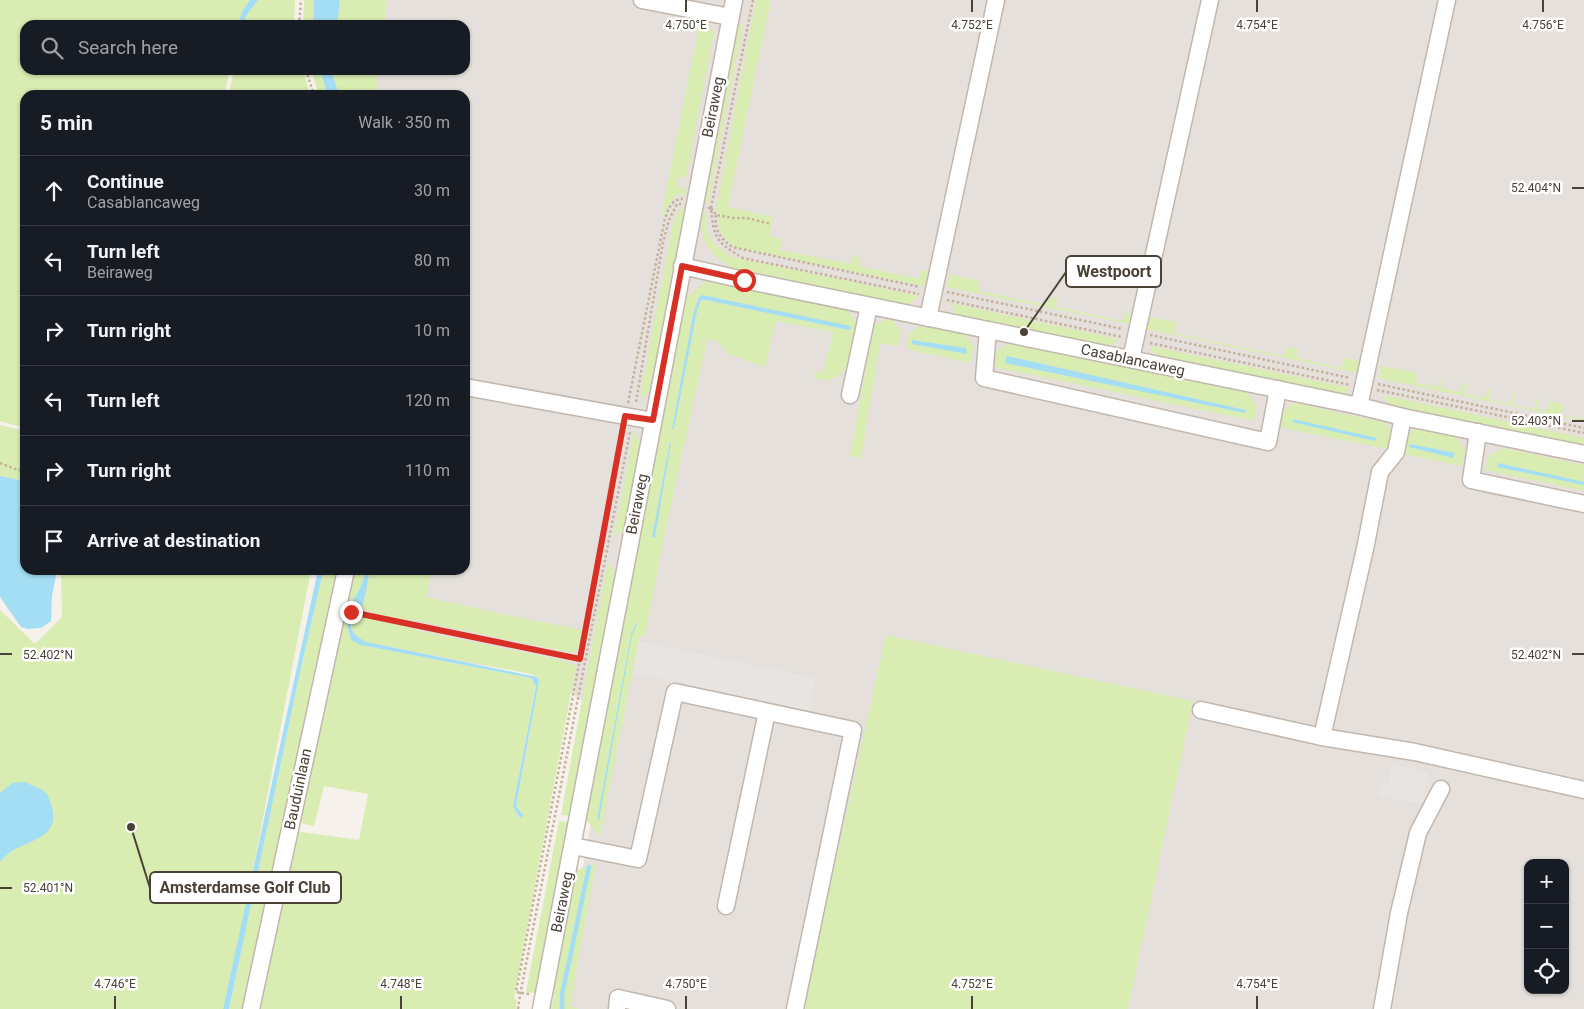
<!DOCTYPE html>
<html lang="en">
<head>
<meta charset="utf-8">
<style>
  :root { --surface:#171b24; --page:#20242c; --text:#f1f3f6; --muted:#9ea1a6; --line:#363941 }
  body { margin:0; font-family:Roboto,sans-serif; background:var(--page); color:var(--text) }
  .controls { position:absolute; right:15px; bottom:15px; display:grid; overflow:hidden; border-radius:10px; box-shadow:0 1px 4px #0004 }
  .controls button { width:45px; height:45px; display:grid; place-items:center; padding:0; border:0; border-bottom:1px solid var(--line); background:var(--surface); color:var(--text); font:25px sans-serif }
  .stop { position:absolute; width:15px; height:15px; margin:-11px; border:4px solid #d93025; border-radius:50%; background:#fff }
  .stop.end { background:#d93025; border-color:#fff; box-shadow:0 1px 5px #0008 }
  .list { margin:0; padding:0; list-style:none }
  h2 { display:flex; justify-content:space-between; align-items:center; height:65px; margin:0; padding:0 20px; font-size:21px }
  h2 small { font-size:16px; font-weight:400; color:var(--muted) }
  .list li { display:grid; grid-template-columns:32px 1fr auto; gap:15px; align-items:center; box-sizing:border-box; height:70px; padding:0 20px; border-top:1px solid var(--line) }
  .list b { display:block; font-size:19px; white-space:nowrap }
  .list p { margin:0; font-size:16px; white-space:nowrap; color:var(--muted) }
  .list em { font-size:16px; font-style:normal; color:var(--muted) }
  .icon { flex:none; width:28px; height:28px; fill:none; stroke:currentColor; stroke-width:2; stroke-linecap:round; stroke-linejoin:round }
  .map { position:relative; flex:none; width:1584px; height:1009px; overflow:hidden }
  .search { position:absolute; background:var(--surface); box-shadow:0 1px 4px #0004; left:20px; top:20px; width:450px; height:55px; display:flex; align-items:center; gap:12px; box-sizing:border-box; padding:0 18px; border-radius:15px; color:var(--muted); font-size:19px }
  .panel { position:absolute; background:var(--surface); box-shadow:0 1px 4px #0004; left:20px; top:90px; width:450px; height:485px; border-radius:15px }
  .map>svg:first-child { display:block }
</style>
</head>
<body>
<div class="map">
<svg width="1584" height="1009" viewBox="0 0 1584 1009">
  <rect width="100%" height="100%" fill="#f6f1ea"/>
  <!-- industrial -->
  <path fill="#e5e0db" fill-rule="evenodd" d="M359 0H1584V1009H558L607 732 597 714 552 676 347 644 367 570H465V95H352L349 70H465V25H354ZM1528 863H1565V990H1528Z"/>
  <!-- green -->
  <g fill="#d9ecb1" fill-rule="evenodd">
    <path d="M0 0H250L243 10 240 25H25V70H230L224 95H25V428L0 421Z"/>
    <path d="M258 0H295L294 25H243L246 16Z"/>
    <path d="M304 0H314L313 25H303Z"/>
    <path d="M340 0H388L384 25H337Z"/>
    <path d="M756 0H771L728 207 773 217 769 236 782 239 780 250 852 264 853 254 860 257 859 266 919 279 921 270 931 272 928 287 738 248C724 241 716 230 719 214L716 210Z"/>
    <path d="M700 19 714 32 686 177 678 178V187L684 188 687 195 676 194 661 218Z"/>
    <path d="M735 23 743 25 708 204 701 203Z"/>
    <path d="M234 70H303L310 95H229Z"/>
    <path d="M311 70H320L328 95H319Z"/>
    <path d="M331 70H376L378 95H338Z"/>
    <path d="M686 208 651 392 640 397 673 223 679 210Z"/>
    <path d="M700 211 706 213C706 237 712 246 733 257L919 296 908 305 732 268C706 252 702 242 700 211Z"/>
    <path d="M950 274 980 281 979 291 1047 305 1050 297 1057 299 1056 307 1122 321 1126 311 1131 316 1130 324 946 287Z"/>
    <path d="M712 281 847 310 857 324C853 343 852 379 826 380 821 380 819 380 815 377L814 371 823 373 833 332 776 321 765 367 729 354 717 341 707 339 664 538 645 636H640L600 836 584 817 685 298 706 282ZM702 295 851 328 849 330 706 300H701L697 311 674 429H673L693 315 696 306ZM670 443H671L654 537 653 536Z"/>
    <path d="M950 303 1118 339 1107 348 957 316Z"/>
    <path d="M890 317 901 331 898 346 880 343 861 459 850 455 874 326Z"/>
    <path d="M1149 317 1177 322 1174 333 1284 356 1286 347 1298 349 1297 358 1341 368 1344 358 1364 362 1362 374 1146 329Z"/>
    <path d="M924 324 963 333 974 346 970 363 906 349 910 332Z"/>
    <path d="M1009 343 1248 393 1257 407 1254 421 994 367 996 352ZM1007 356 1245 410V412L1006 363Z"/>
    <path d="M1150 346 1350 388 1341 396 1156 358Z"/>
    <path d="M1382 366 1417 373 1416 383 1438 387 1439 378H1441V388L1460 392 1463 382 1466 383 1464 394 1485 398 1488 388 1490 389 1489 399 1510 404 1512 393 1515 394 1513 405 1534 409 1537 399 1539 400 1537 409 1547 411 1550 401 1564 405 1561 415 1582 419 1584 413V421L1378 378Z"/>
    <path d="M1383 395 1584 438V449L1389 407Z"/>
    <path d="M1295 403 1385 423 1395 435 1392 450 1278 427V414Z"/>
    <path d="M0 425 25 431V481L0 476Z"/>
    <path d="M1417 429 1456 437 1466 451 1461 466 1400 453 1403 437Z"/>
    <path d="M634 432 640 442 625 530 614 536Z"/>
    <path d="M1503 448 1584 465V482L1498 463V467L1584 485V491L1485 470 1489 456Z"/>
    <path d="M608 563 615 572 569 816 561 815 603 586Z"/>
    <path d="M61 570H311L226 1009H0V610L35 644 62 617Z"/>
    <path d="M326 570H339L320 665 302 750H310L340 612 351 615 347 624 351 640 361 645 531 678 536 685 513 807 520 818 524 816 516 806 539 681 537 677 531 674 366 642 354 634C351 627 350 621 356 616L372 617 373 612 361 609 370 570H432L426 597 517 617 582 630 578 650 573 653 408 619 409 625 415 630 561 660 576 666 514 998 517 1000 516 1009H255L294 831 359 840 368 794 324 786 314 826 296 822 288 818 247 1009H229L301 668 322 576Z"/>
    <path d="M349 570H366L361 586 352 603 354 609 341 608Z"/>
    <path d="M886 635 1193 701 1128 1009H803Z"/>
    <path d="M559 821 568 822 536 993 526 992Z"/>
    <path d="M596 863 570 1006 579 1009H551L554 996 550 992 572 872Z"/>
  </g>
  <!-- parking -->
  <g fill="#e7e4e1">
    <path d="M639 641 816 678 809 711 632 673Z"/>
    <path d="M1392 764 1429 773 1422 804 1378 796 1381 784 1388 785Z"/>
  </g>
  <!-- water -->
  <g fill="#a4def5">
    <path d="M250 0H258L246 16 243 25H238L243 10Z"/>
    <path d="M314 0H340L337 25H313Z"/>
    <path d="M320 70H331L339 95H328Z"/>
    <path d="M702 295 850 326 851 328 849 330 706 300H701L697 311 674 429H672L693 315 699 297Z"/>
    <path d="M912 340 966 348 967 354 912 344Z"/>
    <path d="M1007 356 1245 410V413L1005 363Z"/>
    <path d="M1293 419 1377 438 1375 441 1292 422Z"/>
    <path d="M670 442 671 443 655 537H652Z"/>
    <path d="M1410 444 1455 453 1453 458 1409 447Z"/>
    <path d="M1498 463 1584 482V485L1497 467Z"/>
    <path d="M0 476 25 481V570H57L52 596 51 621 41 628 28 629 21 627 0 597Z"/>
    <path d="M318 570H326L322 576 301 668 229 1009H223Z"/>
    <path d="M366 570H370C367 582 366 597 361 609 359 612 356 615 353 618 346 629 357 637 366 642L537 677 539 681 516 806 524 816 520 818 513 807 536 686 531 678 361 645 351 640 347 624 354 609 352 603 361 586Z"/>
    <path d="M638 622 632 635 599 820H597L631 635 635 625Z"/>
    <path d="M26 782C32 787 41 787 46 793 50 798 52 806 53 812 57 837 29 841 12 851 7 854 4 858 0 862V793L12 783Z"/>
  </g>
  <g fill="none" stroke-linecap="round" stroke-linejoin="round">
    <!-- stream -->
    <path stroke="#a4def5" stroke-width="4.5" d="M562 1009V995L589 867"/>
    <!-- minor casing -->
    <g stroke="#c2b7ac" stroke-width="19">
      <g id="minor">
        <path d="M642 0 730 17"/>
        <path d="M682 266 744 280 1359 406 1403 417 1584 454"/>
        <path d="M928 318 996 0"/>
        <path d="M988 330 984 378 1268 442 1278 389"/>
        <path d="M1131 359 1210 0"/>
        <path d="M465 387 653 421"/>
        <path d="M850 395 869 306"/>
        <path d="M1359 406 1447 0"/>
        <path d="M1478 432 1471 480 1584 504"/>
        <path d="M1201 710 1322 737 1415 752 1584 790"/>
        <path d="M1322 737 1365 549 1380 472 1396 452 1403 417"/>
        <path d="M573 846 638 859 675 692 853 730 795 1009"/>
        <path d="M726 906 767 712"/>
        <path d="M251 1009 346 570"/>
        <path d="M541 1009 734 0"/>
        <path d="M617 1009 618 998 667 1009"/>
        <path d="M1382 1009 1399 913 1418 833 1441 789"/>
      </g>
    </g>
    <!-- path -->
    <g stroke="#c5b19c" stroke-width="2.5" stroke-dasharray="2.5 2.5" stroke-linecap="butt">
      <path d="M299 25 301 0"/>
      <path d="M306 70 314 95"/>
      <path d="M708 208H711C714 239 716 242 743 258L919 294"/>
      <path d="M711 208 716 215 734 218H747L771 224"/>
      <path d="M711 208 753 0"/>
      <path d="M716 215C714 230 721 239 732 247L920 287"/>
      <path d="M947 292 1123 329"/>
      <path d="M947 300 1122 337"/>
      <path d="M1150 335 1350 378"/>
      <path d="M1150 343 1350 385"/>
      <path d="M1378 384 1584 428"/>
      <path d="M1377 390 1584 433"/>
      <path d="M636 402 663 243 669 220 677 204H681"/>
      <path d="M628 403 665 218C669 208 671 199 683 199"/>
      <path d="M0 463 18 470H25"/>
      <path d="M352 612 580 659"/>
      <path d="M529 994 516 992 580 659 622 430"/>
      <path d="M518 1009 520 995 630 432"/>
    </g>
    <!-- minor -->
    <use href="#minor" stroke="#fff" stroke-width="16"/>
  </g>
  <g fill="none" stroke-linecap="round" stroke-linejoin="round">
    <!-- route -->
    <path stroke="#d93025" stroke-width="6" d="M351 612 580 659 625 416 653 420 682 266 744 280"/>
  </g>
  <!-- ticks -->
  <path fill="none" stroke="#4a4137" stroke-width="2" d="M686 0V12M972 0V12M1257 0V12M1543 0V12M1572 188H1584M1572 421H1584M0 654H12M1572 654H1584M0 888H12M115 996V1009M401 996V1009M686 996V1009M972 996V1009M1257 996V1009"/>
  <g text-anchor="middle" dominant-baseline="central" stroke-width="5" stroke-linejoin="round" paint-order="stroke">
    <!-- street labels -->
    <g font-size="15" fill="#4a4137" stroke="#fff">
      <text transform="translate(713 107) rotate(-79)">Beiraweg</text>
      <text transform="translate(1133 360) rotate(12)">Casablancaweg</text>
      <text transform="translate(637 504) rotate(-79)">Beiraweg</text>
      <text transform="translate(298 789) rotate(-78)">Bauduinlaan</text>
      <text transform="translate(562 902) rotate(-79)">Beiraweg</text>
    </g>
  </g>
  <g font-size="12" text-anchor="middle" fill="#4a4137" stroke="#fff" stroke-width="5" stroke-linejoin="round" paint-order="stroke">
    <text x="686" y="29">4.750°E</text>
    <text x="972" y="29">4.752°E</text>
    <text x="1257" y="29">4.754°E</text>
    <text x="1543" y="29">4.756°E</text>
    <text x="1536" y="192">52.404°N</text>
    <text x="1536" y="425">52.403°N</text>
    <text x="48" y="659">52.402°N</text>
    <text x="1536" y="659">52.402°N</text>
    <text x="48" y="892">52.401°N</text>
    <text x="115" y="988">4.746°E</text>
    <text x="401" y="988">4.748°E</text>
    <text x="686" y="988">4.750°E</text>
    <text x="972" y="988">4.752°E</text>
    <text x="1257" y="988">4.754°E</text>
  </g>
  <!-- callouts -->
  <path fill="none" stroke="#4a4137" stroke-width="2" d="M1024 332L1066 272M131 827L150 888"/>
  <g fill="#4a4137" stroke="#fff" stroke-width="2">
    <circle cx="1024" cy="332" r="5"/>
    <circle cx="131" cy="827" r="5"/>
  </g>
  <g fill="#fff" stroke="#4a4137" stroke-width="2">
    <rect x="1066" y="256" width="95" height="31" rx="5"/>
    <rect x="150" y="872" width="191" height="31" rx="5"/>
  </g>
  <g font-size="16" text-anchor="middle" font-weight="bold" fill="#4a4137">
    <text x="1114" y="277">Westpoort</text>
    <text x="245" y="893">Amsterdamse Golf Club</text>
  </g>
</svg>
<div class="controls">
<button>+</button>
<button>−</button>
<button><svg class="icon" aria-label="locate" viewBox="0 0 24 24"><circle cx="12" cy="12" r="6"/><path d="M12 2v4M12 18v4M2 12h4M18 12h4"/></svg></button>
</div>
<div class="stop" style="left:744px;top:280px"></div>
<div class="stop end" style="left:351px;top:612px"></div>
<div class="search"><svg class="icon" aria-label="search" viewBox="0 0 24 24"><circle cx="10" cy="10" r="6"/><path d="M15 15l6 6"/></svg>Search here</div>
<section class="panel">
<h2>5 min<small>Walk · 350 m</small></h2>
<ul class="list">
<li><svg class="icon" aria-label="ahead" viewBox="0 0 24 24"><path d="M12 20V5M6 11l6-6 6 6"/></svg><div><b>Continue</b><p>Casablancaweg</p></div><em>30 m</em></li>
<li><svg class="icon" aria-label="left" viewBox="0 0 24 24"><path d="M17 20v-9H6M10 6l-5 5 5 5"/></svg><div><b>Turn left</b><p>Beiraweg</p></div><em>80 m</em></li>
<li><svg class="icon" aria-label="right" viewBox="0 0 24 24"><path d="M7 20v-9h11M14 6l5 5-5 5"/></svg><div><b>Turn right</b></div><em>10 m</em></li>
<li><svg class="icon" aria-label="left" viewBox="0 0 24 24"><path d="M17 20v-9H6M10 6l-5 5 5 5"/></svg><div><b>Turn left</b></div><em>120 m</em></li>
<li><svg class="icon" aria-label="right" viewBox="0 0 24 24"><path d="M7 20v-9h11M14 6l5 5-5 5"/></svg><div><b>Turn right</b></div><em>110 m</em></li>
<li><svg class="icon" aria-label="arrive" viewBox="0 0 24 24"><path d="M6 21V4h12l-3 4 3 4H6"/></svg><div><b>Arrive at destination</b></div></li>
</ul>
</section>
</div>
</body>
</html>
